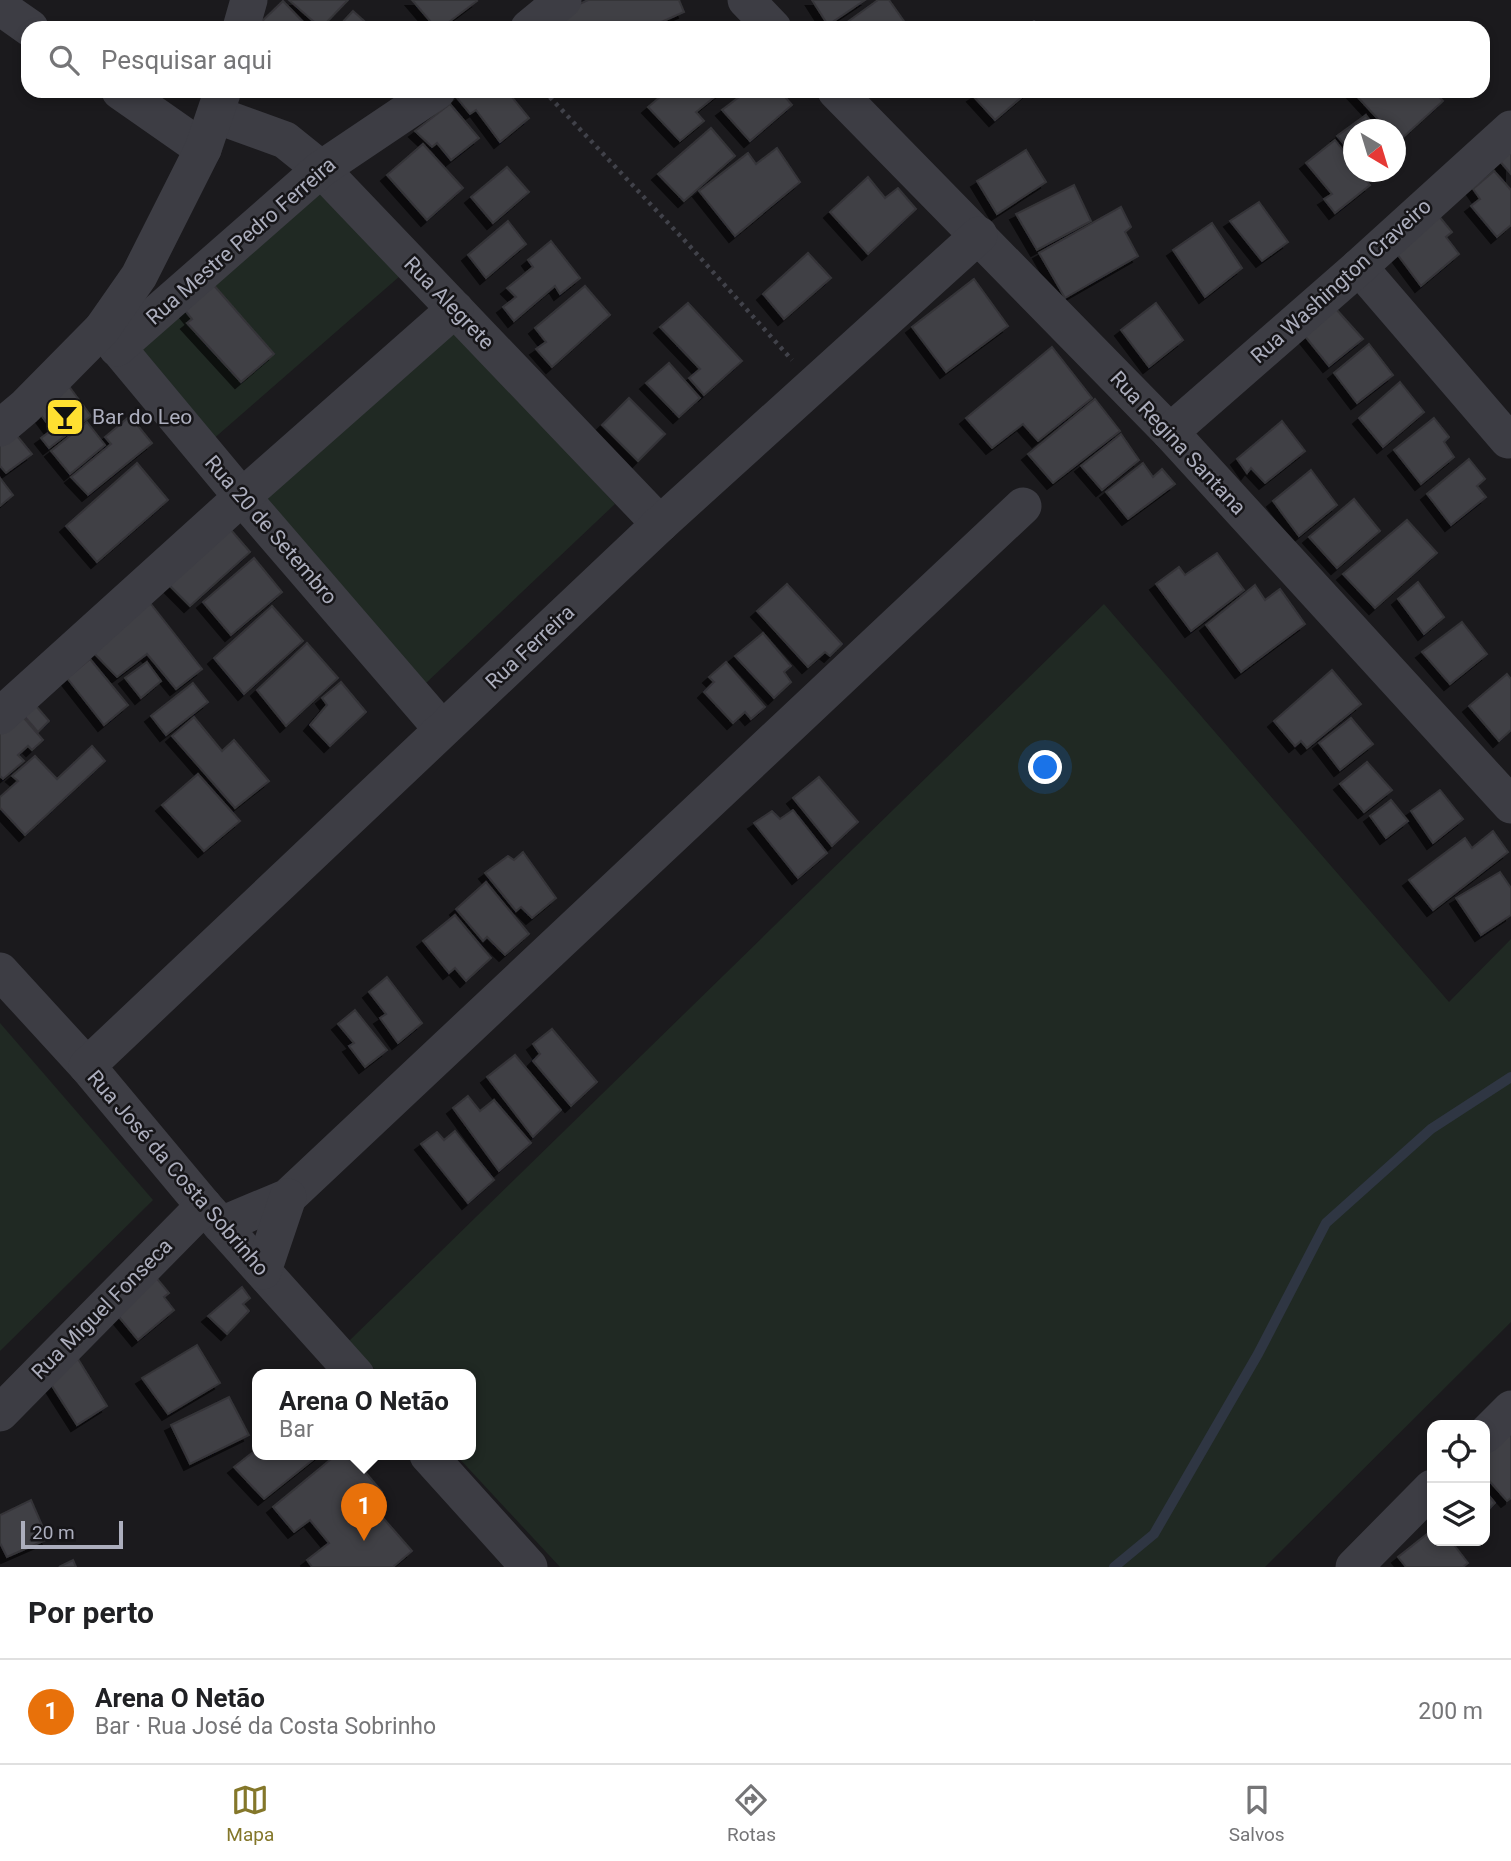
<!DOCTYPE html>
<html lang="pt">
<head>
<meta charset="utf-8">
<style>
  :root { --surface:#fff; --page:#f6f6f6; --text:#202124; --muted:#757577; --line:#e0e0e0; --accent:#84772a }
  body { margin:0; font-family:Roboto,sans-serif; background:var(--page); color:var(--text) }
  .controls { position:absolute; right:21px; bottom:21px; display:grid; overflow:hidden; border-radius:14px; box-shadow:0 4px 10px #0003 }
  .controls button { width:63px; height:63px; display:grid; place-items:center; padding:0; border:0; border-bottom:2px solid var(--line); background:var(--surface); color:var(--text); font:35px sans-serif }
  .compass { position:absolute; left:1343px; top:119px; width:63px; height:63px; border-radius:50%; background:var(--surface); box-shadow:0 4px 10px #0003; rotate:142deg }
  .scale { position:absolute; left:21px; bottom:18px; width:102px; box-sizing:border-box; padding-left:7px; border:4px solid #acaebd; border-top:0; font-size:19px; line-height:24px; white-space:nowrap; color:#acaebd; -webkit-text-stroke:5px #161518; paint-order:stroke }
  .you { position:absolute; left:1046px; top:768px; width:24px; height:24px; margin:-18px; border:5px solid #fff; border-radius:50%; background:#1a73e8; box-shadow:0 0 0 10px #1a73e833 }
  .badge { display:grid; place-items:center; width:46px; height:46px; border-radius:50%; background:var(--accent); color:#fff; font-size:23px; font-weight:700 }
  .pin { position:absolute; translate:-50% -58px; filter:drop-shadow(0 2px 4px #0008) }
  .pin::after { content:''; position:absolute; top:37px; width:24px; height:21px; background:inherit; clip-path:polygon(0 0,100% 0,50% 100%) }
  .popup { position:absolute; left:252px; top:1369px; width:224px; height:91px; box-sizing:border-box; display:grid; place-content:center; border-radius:14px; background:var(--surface); filter:drop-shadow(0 2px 5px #0005); font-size:23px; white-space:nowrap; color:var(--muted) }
  .popup b { font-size:26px; color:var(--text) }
  .popup::after { content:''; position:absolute; left:50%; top:100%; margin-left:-14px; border:14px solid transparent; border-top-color:var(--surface) }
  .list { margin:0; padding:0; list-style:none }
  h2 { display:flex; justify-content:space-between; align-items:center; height:91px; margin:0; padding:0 28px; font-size:30px }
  h2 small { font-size:23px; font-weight:400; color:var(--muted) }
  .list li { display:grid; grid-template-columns:46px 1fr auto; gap:21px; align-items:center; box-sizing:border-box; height:105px; padding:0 28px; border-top:2px solid var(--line) }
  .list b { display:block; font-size:26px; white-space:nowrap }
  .list p { margin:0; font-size:23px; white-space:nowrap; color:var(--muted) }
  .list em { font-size:23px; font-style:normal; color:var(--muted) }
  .icon { flex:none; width:38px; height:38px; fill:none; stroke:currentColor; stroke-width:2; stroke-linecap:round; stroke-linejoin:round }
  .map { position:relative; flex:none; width:1511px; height:1567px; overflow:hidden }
  .search { position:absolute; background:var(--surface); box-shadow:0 4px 10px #0003; left:21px; right:21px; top:21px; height:77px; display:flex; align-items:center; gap:18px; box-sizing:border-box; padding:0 24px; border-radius:21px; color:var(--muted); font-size:26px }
  .sheet { height:196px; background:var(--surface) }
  nav { display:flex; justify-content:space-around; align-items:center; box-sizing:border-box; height:98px; border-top:2px solid var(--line); background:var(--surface); font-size:19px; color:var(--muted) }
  nav a { display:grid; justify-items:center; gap:4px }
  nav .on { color:var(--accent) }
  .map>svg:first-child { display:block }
</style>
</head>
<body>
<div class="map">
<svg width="1511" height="1567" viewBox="0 0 1511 1567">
  <defs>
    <filter id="shadow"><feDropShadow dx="-6" dy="6" stdDeviation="0" flood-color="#0009"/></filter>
  </defs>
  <rect width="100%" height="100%" fill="#1b1a1d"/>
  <!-- green -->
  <g fill="#202923">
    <path d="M310 184 400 276 211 441 125 345Z"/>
    <path d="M451 324 615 504 425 684 254 498Z"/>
    <path d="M1104 604 1449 1002 1511 939V1322L1265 1567H560L456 1455H471V1375H380L349 1341Z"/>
    <path d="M0 1023 153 1200 0 1351Z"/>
  </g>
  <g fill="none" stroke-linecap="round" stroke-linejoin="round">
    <!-- stream -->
    <path stroke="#2f3643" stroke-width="10" d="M1114 1567 1154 1534 1258 1354 1326 1223 1431 1129 1511 1077"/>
  </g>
  <!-- building -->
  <g fill="#403f45" stroke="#353439" stroke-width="2" filter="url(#shadow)">
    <path d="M289 0H348L321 28Z"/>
    <path d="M412 0H476L477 1 441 28H436Z"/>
    <path d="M588 0H679L684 12 648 28H541L539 23Z"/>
    <path d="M812 0H865L828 25Z"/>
    <path d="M878 0H889L906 24 901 28H839Z"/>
    <path d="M283 1 309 28H255Z"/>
    <path d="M353 11 372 28H337Z"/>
    <path d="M1034 21 1040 28H1025Z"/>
    <path d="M466 91H507L529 118 500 142 476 110 470 114 457 98Z"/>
    <path d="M667 91H722L696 112 704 121 680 141 648 107Z"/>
    <path d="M747 91H780L792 105 750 141 722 110Z"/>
    <path d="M980 91H1029L995 120 973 96Z"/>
    <path d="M1352 91H1434L1443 101 1399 141 1396 137V130H1388Z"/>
    <path d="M450 104 479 138 451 160 437 143 432 147 415 131Z"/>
    <path d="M1366 115 1377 130H1354V156L1337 136Z"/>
    <path d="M711 128 735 156 684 201 658 174Z"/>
    <path d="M1335 140 1354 164V172H1359L1370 185 1335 213 1324 199 1332 194 1306 163Z"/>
    <path d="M423 144 463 188 427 220 387 175Z"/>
    <path d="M1511 145V174L1497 158Z"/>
    <path d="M777 148 800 182 735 236 699 191 748 153 756 164Z"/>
    <path d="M1026 150 1046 182 997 214 977 181Z"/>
    <path d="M507 167 529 192 493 223 471 197Z"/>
    <path d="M1494 171 1511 190V225L1497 237 1471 206 1480 199 1473 189Z"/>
    <path d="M868 177 885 198 898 188 916 209 868 254 830 212Z"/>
    <path d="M1074 185 1091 221 1037 250 1016 214Z"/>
    <path d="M1259 202 1288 242 1262 261 1230 221Z"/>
    <path d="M1121 207 1131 227 1125 232 1138 256 1065 298 1039 253Z"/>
    <path d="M1438 215 1452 232 1446 237 1459 254 1421 286 1394 250Z"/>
    <path d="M508 221 526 244 486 278 468 255Z"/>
    <path d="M1212 223 1242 268 1205 297 1173 250Z"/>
    <path d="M551 241 580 278 560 294 555 286 514 321 503 307 516 297 507 288 533 267 528 260Z"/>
    <path d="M808 253 831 278 784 319 763 294Z"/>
    <path d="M974 279 1008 326 946 372 912 327Z"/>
    <path d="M211 282 274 354 241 382 187 323 192 319 183 308Z"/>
    <path d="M585 286 610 315 552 367 536 349 546 342 535 328Z"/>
    <path d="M688 303 742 361 704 395 689 378 700 369 660 327Z"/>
    <path d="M1156 303 1183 340 1149 367 1121 330Z"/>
    <path d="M1336 309 1363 339 1329 366 1304 335Z"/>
    <path d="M1369 344 1393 375 1357 403 1334 373Z"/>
    <path d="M1052 347 1092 398 1038 441 1023 424 992 448 966 418Z"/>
    <path d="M669 363 700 398 679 417 646 383Z"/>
    <path d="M1400 382 1424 412 1383 447 1359 418Z"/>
    <path d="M68 385 91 416 49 448 41 438 52 430 38 411Z"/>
    <path d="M629 398 665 434 638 461 602 425Z"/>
    <path d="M1095 399 1120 431 1053 483 1028 454Z"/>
    <path d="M130 416 152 443 88 495 71 477 111 444 105 437Z"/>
    <path d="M1434 418 1449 437 1444 442 1454 457 1421 484 1394 450Z"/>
    <path d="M1282 421 1305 451 1265 483 1251 468 1247 473 1237 459Z"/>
    <path d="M87 422 105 445 70 474 51 451Z"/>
    <path d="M13 431 32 454 6 473 0 466V441Z"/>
    <path d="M1121 434 1139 460 1102 490 1081 466Z"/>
    <path d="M1469 459 1485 479 1477 486 1486 497 1451 525 1427 494Z"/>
    <path d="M137 463 168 500 97 562 66 526Z"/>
    <path d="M1143 463 1153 477 1162 469 1175 484 1128 519 1106 492Z"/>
    <path d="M1311 470 1337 505 1299 536 1273 501Z"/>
    <path d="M0 478 13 495 0 506Z"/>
    <path d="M1354 499 1380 531 1337 568 1309 537Z"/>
    <path d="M1407 520 1437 553 1375 608 1343 574Z"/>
    <path d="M225 523 250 552 190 606 164 580Z"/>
    <path d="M1217 553 1244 590 1191 631 1156 584 1179 567 1185 575Z"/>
    <path d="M254 558 282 592 231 635 203 602Z"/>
    <path d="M1418 582 1444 617 1424 634 1398 599Z"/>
    <path d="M787 584 842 644 830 656 825 652 808 667 757 611Z"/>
    <path d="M1255 585 1265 600 1280 589 1305 624 1241 672 1206 625Z"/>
    <path d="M147 599 202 669 176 689 147 654 117 677 89 648Z"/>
    <path d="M272 606 303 641 244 694 214 658Z"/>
    <path d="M1462 622 1487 654 1450 684 1422 652Z"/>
    <path d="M763 633 791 666 784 672 791 682 774 698 735 656Z"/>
    <path d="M307 643 338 678 286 726 257 690Z"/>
    <path d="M90 659 128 705 104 725 67 678Z"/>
    <path d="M147 662 161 681 141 698 125 678Z"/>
    <path d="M726 662 765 707 751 719 745 712 733 723 704 692 714 682 709 677Z"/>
    <path d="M1332 670 1361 704 1307 748 1301 741 1295 746 1274 721Z"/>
    <path d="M1507 674 1511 679V730L1499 741 1469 706Z"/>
    <path d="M341 682 366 712 330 746 310 725 327 705 322 698Z"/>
    <path d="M193 683 208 702 166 735 151 716Z"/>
    <path d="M30 699 49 721 38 732 19 710Z"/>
    <path d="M18 711 43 740 32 750 28 746 18 755 24 761 3 779 0 776V727Z"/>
    <path d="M194 717 222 751 234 740 269 781 235 808 172 736Z"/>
    <path d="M1351 718 1373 744 1340 770 1319 743Z"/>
    <path d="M92 746 105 761 25 835 0 808V797L18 781 12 776 35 756 57 779Z"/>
    <path d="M1367 762 1392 790 1364 812 1340 784Z"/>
    <path d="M198 774 240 821 204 851 162 805Z"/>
    <path d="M819 777 858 822 832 846 793 798Z"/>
    <path d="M1440 790 1463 819 1433 843 1411 811Z"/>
    <path d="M1391 800 1408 821 1386 838 1370 816Z"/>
    <path d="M793 810 827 853 798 878 754 823 772 811 780 819Z"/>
    <path d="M1493 831 1508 852 1433 910 1409 880 1465 838 1472 848Z"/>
    <path d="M523 852 556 898 532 918 521 907 516 911 485 873 508 856 514 860Z"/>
    <path d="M1500 872 1511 888V915L1481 935 1456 898Z"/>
    <path d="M486 882 529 934 505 955 487 937 483 941 456 909Z"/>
    <path d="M455 915 491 958 466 981 455 968 449 973 423 941Z"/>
    <path d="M387 977 422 1023 398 1043 380 1018 386 1014 369 992Z"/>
    <path d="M355 1010 387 1050 365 1067 349 1046 354 1043 338 1024Z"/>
    <path d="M552 1029 597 1082 571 1106 533 1061 540 1054 533 1044Z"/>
    <path d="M515 1055 561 1110 533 1137 487 1077Z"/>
    <path d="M468 1096 480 1111 494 1100 531 1143 499 1171 453 1108Z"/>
    <path d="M455 1131 494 1180 468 1203 421 1144 437 1132 444 1140Z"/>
    <path d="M149 1269 169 1293 164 1297 174 1310 138 1340 110 1306Z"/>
    <path d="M242 1287 250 1298 243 1304 249 1311 227 1334 208 1316Z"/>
    <path d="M197 1345 220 1383 168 1414 142 1378Z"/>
    <path d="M78 1359 107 1406 77 1425 47 1378Z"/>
    <path d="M229 1397 249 1435 190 1464 171 1425Z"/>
    <path d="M1511 1428V1498L1507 1501 1485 1476V1454Z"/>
    <path d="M257 1449V1455H319L264 1499 234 1467Z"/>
    <path d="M336 1455H351L382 1492 370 1503 412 1551 393 1567H312L307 1560 329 1543 310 1520 294 1532 273 1507Z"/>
    <path d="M1485 1491 1495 1503 1485 1513Z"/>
    <path d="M31 1500 48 1539 7 1557 0 1543V1515Z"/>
    <path d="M1432 1530V1541H1451L1468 1563 1463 1567H1406L1398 1557Z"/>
    <path d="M73 1560 76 1567H59Z"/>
  </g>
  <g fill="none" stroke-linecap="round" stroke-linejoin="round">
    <!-- path -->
    <path stroke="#41424a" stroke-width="4.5" stroke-dasharray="3.5 5" stroke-linecap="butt" d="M544 91 687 243 792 360"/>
    <!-- minor -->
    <g stroke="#3d3d44" stroke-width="37">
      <path d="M746 0 773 28"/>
      <path d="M0 7 30 28"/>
      <path d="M241 28 249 0"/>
      <path d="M529 28 563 0"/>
      <path d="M120 91 203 149"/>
      <path d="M836 91 1170 432 1511 805"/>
      <path d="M216 115 285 140 321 169 660 524"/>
      <path d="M1359 267 1508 440"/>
      <path d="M102 329 242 497 442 729"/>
      <path d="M117 348 321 169 437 91"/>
      <path d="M0 428 25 407 102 329 139 276 203 149 222 93"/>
      <path d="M1170 432 1359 267 1511 129"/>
      <path d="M0 716 242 497 455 309"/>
      <path d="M0 971 87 1066 204 1206 356 1375"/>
      <path d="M87 1066 660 524 979 235"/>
      <path d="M221 1225 288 1197 1023 506"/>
      <path d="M263 1271 288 1197"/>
      <path d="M0 1413 204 1206"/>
      <path d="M1485 1435 1511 1409"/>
      <path d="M428 1455 529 1567"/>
      <path d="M1354 1567 1432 1488"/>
    </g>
  </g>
  <!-- icons -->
  <defs>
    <g id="bar-square" transform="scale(2.0125)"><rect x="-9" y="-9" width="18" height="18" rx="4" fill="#ffe031" stroke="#161518"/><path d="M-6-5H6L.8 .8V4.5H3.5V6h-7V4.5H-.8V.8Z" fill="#111"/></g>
  </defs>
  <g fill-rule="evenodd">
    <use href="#bar-square" x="65" y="417"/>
  </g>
  <g text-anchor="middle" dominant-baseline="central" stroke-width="5" stroke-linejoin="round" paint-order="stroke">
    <!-- street labels -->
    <g font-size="21" fill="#acaebd" stroke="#161518">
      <text transform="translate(241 241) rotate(-41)">Rua Mestre Pedro Ferreira</text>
      <text transform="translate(1341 281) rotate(-42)">Rua Washington Craveiro</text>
      <text transform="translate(449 303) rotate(46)">Rua Alegrete</text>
      <text transform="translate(1178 443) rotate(47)">Rua Regina Santana</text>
      <text transform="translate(271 530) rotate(49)">Rua 20 de Setembro</text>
      <text transform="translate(530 647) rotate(-43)">Rua Ferreira</text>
      <text transform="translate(178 1173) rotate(49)">Rua José da Costa Sobrinho</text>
      <text transform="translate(102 1309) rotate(-45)">Rua Miguel Fonseca</text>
    </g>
    <!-- poi labels -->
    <g font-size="21" fill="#acaebd" stroke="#161518" text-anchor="start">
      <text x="92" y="417">Bar do Leo</text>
    </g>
  </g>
</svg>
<div class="controls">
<button><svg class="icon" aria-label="locate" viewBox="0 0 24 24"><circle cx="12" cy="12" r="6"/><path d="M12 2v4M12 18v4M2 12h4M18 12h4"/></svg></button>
<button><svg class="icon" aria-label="layers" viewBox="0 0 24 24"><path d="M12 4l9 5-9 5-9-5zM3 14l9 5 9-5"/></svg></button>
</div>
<svg class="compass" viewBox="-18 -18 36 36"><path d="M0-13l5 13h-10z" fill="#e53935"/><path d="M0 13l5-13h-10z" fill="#757577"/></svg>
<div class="scale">20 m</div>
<div class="you"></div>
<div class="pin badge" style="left:364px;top:1541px;background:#e8710a">1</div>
<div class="popup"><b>Arena O Netão</b>Bar</div>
<div class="search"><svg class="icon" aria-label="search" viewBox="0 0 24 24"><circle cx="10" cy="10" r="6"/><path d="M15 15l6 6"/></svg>Pesquisar aqui</div>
</div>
<section class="sheet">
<h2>Por perto<small></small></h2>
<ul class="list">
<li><span class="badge" style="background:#e8710a">1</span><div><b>Arena O Netão</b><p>Bar · Rua José da Costa Sobrinho</p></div><em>200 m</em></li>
</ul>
</section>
<nav>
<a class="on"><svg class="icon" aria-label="map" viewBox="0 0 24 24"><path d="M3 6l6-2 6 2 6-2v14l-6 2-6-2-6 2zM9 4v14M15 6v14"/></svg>Mapa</a>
<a><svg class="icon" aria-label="directions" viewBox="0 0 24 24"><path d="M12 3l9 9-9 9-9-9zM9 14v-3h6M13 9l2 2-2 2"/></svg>Rotas</a>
<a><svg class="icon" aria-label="saved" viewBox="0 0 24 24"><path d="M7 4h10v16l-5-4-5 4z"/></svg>Salvos</a>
</nav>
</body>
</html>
